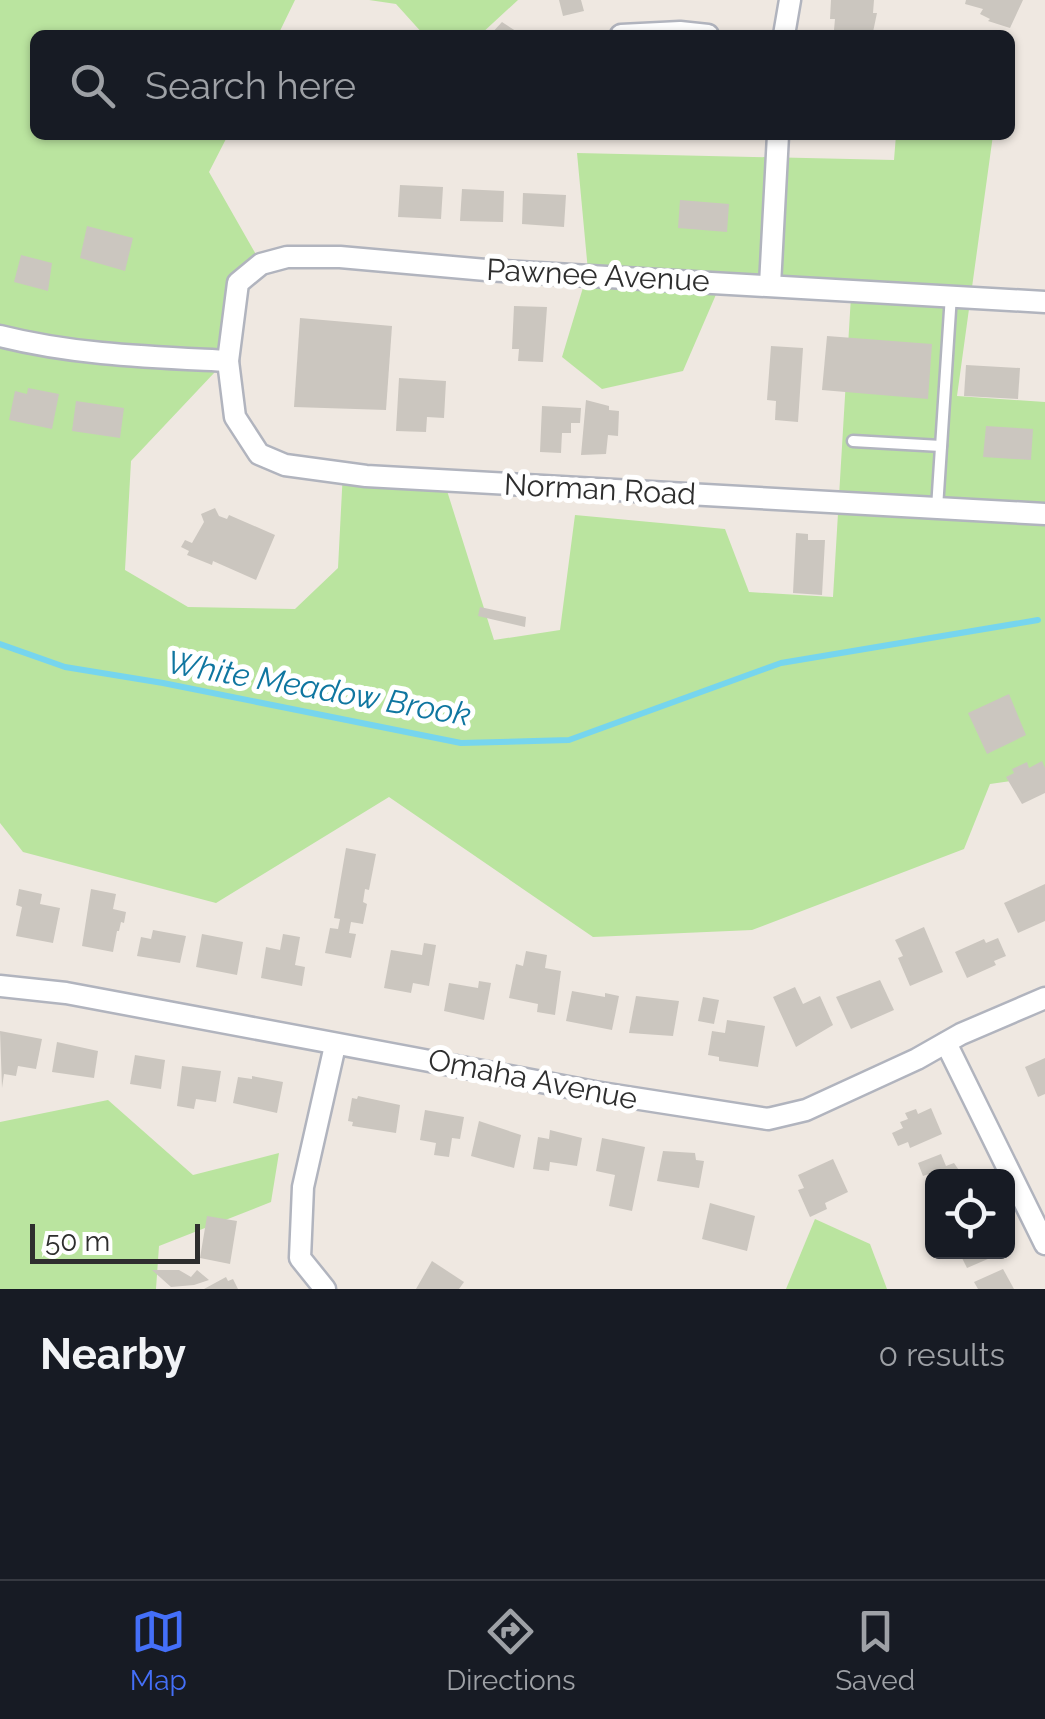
<!DOCTYPE html>
<html lang="en">
<head>
<meta charset="utf-8">
<style>
  :root { --surface:#171b24; --page:#242831; --text:#f1f3f6; --muted:#9ea1a6; --line:#363941; --accent:#446ff8 }
  body { margin:0; font-family:Raleway,sans-serif; background:var(--page); color:var(--text) }
  .controls { position:absolute; right:30px; bottom:30px; display:grid; overflow:hidden; border-radius:15px; box-shadow:0 2px 8px #0004 }
  .controls button { width:90px; height:90px; display:grid; place-items:center; padding:0; border:0; border-bottom:2px solid var(--line); background:var(--surface); color:var(--text); font:50px sans-serif }
  .scale { position:absolute; left:30px; bottom:25px; width:170px; box-sizing:border-box; padding-left:10px; border:5px solid #2e2e2e; border-top:0; font-size:28px; line-height:35px; white-space:nowrap; color:#2e2e2e; -webkit-text-stroke:8px #fff; paint-order:stroke }
  .list { margin:0; padding:0; list-style:none }
  h2 { display:flex; justify-content:space-between; align-items:center; height:130px; margin:0; padding:0 40px; font-size:42px }
  h2 small { font-size:32px; font-weight:400; color:var(--muted) }
  .icon { flex:none; width:55px; height:55px; fill:none; stroke:currentColor; stroke-width:2; stroke-linecap:round; stroke-linejoin:round }
  .map { position:relative; flex:none; width:1045px; height:1289px; overflow:hidden }
  .search { position:absolute; background:var(--surface); box-shadow:0 2px 8px #0004; left:30px; right:30px; top:30px; height:110px; display:flex; align-items:center; gap:25px; box-sizing:border-box; padding:0 35px; border-radius:15px; color:var(--muted); font-size:38px }
  .sheet { height:290px; background:var(--surface) }
  nav { display:flex; justify-content:space-around; align-items:center; box-sizing:border-box; height:140px; border-top:2px solid var(--line); background:var(--surface); font-size:28px; color:var(--muted) }
  nav a { display:grid; justify-items:center; gap:5px }
  nav .on { color:var(--accent) }
  .map>svg:first-child { display:block }
</style>
</head>
<body>
<div class="map">
<svg width="1045" height="1289" viewBox="0 0 1045 1289">
  <rect width="100%" height="100%" fill="#efe8e1"/>
  <!-- green -->
  <g fill="#bae49f">
    <path d="M0 0H295L278 35H35V135H228L209 172 258 258 231 355 131 461 125 570 188 607 295 609 338 568 343 471 443 478 494 640 560 630 575 515 725 529 749 592 833 597 851 296 724 276 683 371 602 389 562 357 588 271 577 153 894 160 896 135H993L957 396 1045 402V776L990 784 964 849 752 930 593 937 389 797 216 903 23 852 0 823Z"/>
    <path d="M369 0H518L480 35H424L396 4Z"/>
    <path d="M108 1100 193 1175 279 1153 271 1202 159 1246 156 1289H0V1122Z"/>
    <path d="M815 1219 870 1244 887 1289H786Z"/>
  </g>
  <g fill="none" stroke-linecap="round" stroke-linejoin="round">
    <!-- stream -->
    <path stroke="#76d5ee" stroke-width="6" d="M0 644 65 667 163 683 461 743 569 740 781 663 1038 620"/>
  </g>
  <!-- building -->
  <g fill="#cbc6bf">
    <path d="M559 0H581L584 11 563 16Z"/>
    <path d="M831 0H874L873 13H877L873 32 834 30 835 19H830Z"/>
    <path d="M966 0H1023L1010 28 988 21 990 19 980 14 983 9 965 4Z"/>
    <path d="M502 22 522 35H490Z"/>
    <path d="M400 185 443 187 441 219 398 217Z"/>
    <path d="M462 189 504 191 503 222 460 221Z"/>
    <path d="M523 193 566 195 564 227 522 224Z"/>
    <path d="M680 200 729 204 727 232 678 228Z"/>
    <path d="M87 226 133 238 125 271 80 258Z"/>
    <path d="M21 255 52 263 48 291 14 282Z"/>
    <path d="M514 306 547 307 543 362 518 361 519 349H512Z"/>
    <path d="M300 318 392 326 386 410 294 407Z"/>
    <path d="M827 336 932 344 928 399 822 390Z"/>
    <path d="M771 346 803 348 798 422 775 420 776 401 767 400Z"/>
    <path d="M966 365 1020 368 1018 399 964 396Z"/>
    <path d="M399 378 446 381 444 418 427 417 426 432 396 431Z"/>
    <path d="M28 388 59 394 52 429 9 420 15 391 27 394Z"/>
    <path d="M586 400 609 406V410L619 411 618 436 608 435 606 454 581 455Z"/>
    <path d="M76 401 124 408 120 438 72 431Z"/>
    <path d="M542 406 581 408 580 423H571V433H562L561 453 540 452Z"/>
    <path d="M986 426 1033 429 1031 460 983 457Z"/>
    <path d="M215 508 219 516 227 519 229 515 275 535 256 580 213 561 212 565 187 555 189 551 181 547 185 540 192 543 204 522 201 514Z"/>
    <path d="M796 533 808 534V540H825L822 595 793 593Z"/>
    <path d="M480 607 526 617 525 627 478 616Z"/>
    <path d="M1009 694 1026 735 987 754 968 713Z"/>
    <path d="M1042 761 1045 768V793L1022 804 1006 777 1014 773 1012 769 1027 762 1029 768Z"/>
    <path d="M346 848 376 854 369 890 365 889 363 902 367 904 363 924 351 922 349 933 356 934 351 958 325 953 330 928 338 929 340 919 334 918Z"/>
    <path d="M1045 884V921L1018 933 1004 903Z"/>
    <path d="M19 889 42 894 40 904 60 908 53 943 16 936 22 907 16 905Z"/>
    <path d="M91 889 116 894 113 909 126 912 124 923 121 922 119 931H117L113 952 82 946Z"/>
    <path d="M924 927 943 972 910 986 898 958 903 956 895 940Z"/>
    <path d="M153 930 186 936 180 963 137 956 141 937 151 939Z"/>
    <path d="M202 934 243 942 237 975 196 967Z"/>
    <path d="M283 934 300 937 295 965 305 967 302 986 261 978 266 947 280 950Z"/>
    <path d="M998 938 1006 956 994 961 996 965 967 978 955 952 984 939 986 943Z"/>
    <path d="M424 943 436 945 429 986 413 983 411 993 384 988 391 950 422 955Z"/>
    <path d="M526 951 547 955 545 968 561 971 555 1015 537 1012 538 1004 509 998 516 964 523 966Z"/>
    <path d="M880 980 894 1010 851 1029 836 997Z"/>
    <path d="M479 981 491 983 484 1020 444 1011 449 983 478 988Z"/>
    <path d="M795 987 803 1004 820 996 833 1025 796 1047 773 997Z"/>
    <path d="M572 991 605 997V993L619 996 612 1030 566 1021Z"/>
    <path d="M636 996 679 1001 673 1036 629 1033Z"/>
    <path d="M703 997 719 1000 714 1024 698 1021Z"/>
    <path d="M727 1020 765 1026 758 1067 719 1061V1057L708 1055 712 1031 725 1033Z"/>
    <path d="M0 1031 42 1039 36 1069 18 1066 16 1076 4 1074 2 1088Z"/>
    <path d="M57 1042 98 1051 94 1078 52 1072Z"/>
    <path d="M135 1055 165 1060 161 1089 130 1084Z"/>
    <path d="M1045 1058V1094L1038 1097 1025 1067Z"/>
    <path d="M182 1066 221 1071 216 1102 196 1099 194 1109 177 1106Z"/>
    <path d="M252 1076 283 1082 277 1113 233 1103 238 1077 252 1079Z"/>
    <path d="M358 1096 400 1105 396 1133 352 1126 353 1122 348 1121 352 1098 357 1099Z"/>
    <path d="M931 1108 942 1134 910 1148 908 1142 898 1146 892 1133 903 1128 900 1122 908 1119 905 1113 916 1109 918 1114Z"/>
    <path d="M425 1110 464 1117 460 1139 452 1138 449 1157 434 1155 436 1143 420 1140Z"/>
    <path d="M479 1121 521 1135 514 1168 471 1156Z"/>
    <path d="M550 1130 582 1138 577 1166 550 1162 549 1171 533 1169 538 1137 549 1139Z"/>
    <path d="M602 1138 645 1147 632 1211 609 1206 615 1175 596 1171Z"/>
    <path d="M663 1151 695 1153 696 1160 704 1161 699 1188 657 1181Z"/>
    <path d="M941 1154 946 1166 954 1163 963 1176H931L929 1174 923 1176 918 1163Z"/>
    <path d="M833 1159 848 1192 825 1203 827 1209 810 1217 798 1190 804 1188 798 1175Z"/>
    <path d="M710 1203 755 1216 747 1251 702 1239Z"/>
    <path d="M207 1216 237 1221 230 1264 200 1258Z"/>
    <path d="M959 1252H995L997 1255 967 1268Z"/>
    <path d="M432 1261 464 1282 459 1289H416Z"/>
    <path d="M1003 1269 1014 1289H978L974 1282Z"/>
    <path d="M152 1270H179L191 1277 197 1270 209 1280 194 1285 171 1287Z"/>
    <path d="M226 1277 228 1281 233 1279 238 1289H204Z"/>
  </g>
  <g fill="none" stroke-linecap="round" stroke-linejoin="round">
    <!-- service casing -->
    <g stroke="#b1b4be" stroke-width="15">
      <g id="service">
        <path d="M853 441 941 446"/>
        <path d="M937 508 951 295"/>
      </g>
    </g>
    <!-- minor casing -->
    <g stroke="#b1b4be" stroke-width="25">
      <g id="minor">
        <path d="M621 35 680 32 708 35"/>
        <path d="M784 35 790 0"/>
        <path d="M770 285 778 135"/>
        <path d="M1045 302 486 270 340 257H287L261 264 238 283 228 361 235 417 259 454 285 465 366 476 1045 514"/>
        <path d="M0 336C75 355 151 357 228 361"/>
        <path d="M0 986 66 993 595 1092 768 1119 806 1110 917 1059 961 1034 1045 998"/>
        <path d="M946 1043 1045 1244"/>
        <path d="M325 1289 300 1258 303 1187 334 1050 332 1044"/>
      </g>
    </g>
    <!-- service -->
    <use href="#service" stroke="#fff" stroke-width="10"/>
    <!-- minor -->
    <use href="#minor" stroke="#fff" stroke-width="20"/>
  </g>
  <g text-anchor="middle" dominant-baseline="central" stroke-width="10" stroke-linejoin="round" paint-order="stroke">
    <!-- street labels -->
    <g font-size="30" fill="#2e2e2e" stroke="#fff">
      <text transform="translate(598 275) rotate(3)">Pawnee Avenue</text>
      <text transform="translate(600 489) rotate(3)">Norman Road</text>
      <text transform="translate(533 1079) rotate(11)">Omaha Avenue</text>
    </g>
    <!-- water labels -->
    <g font-size="32" font-style="italic" fill="#0f76a0" stroke="#fff">
      <text transform="translate(319 688) rotate(10)">White Meadow Brook</text>
    </g>
  </g>
</svg>
<div class="controls">
<button><svg class="icon" aria-label="locate" viewBox="0 0 24 24"><circle cx="12" cy="12" r="6"/><path d="M12 2v4M12 18v4M2 12h4M18 12h4"/></svg></button>
</div>
<div class="scale">50 m</div>
<div class="search"><svg class="icon" aria-label="search" viewBox="0 0 24 24"><circle cx="10" cy="10" r="6"/><path d="M15 15l6 6"/></svg>Search here</div>
</div>
<section class="sheet">
<h2>Nearby<small>0 results</small></h2>
<ul class="list">
</ul>
</section>
<nav>
<a class="on"><svg class="icon" aria-label="map" viewBox="0 0 24 24"><path d="M3 6l6-2 6 2 6-2v14l-6 2-6-2-6 2zM9 4v14M15 6v14"/></svg>Map</a>
<a><svg class="icon" aria-label="directions" viewBox="0 0 24 24"><path d="M12 3l9 9-9 9-9-9zM9 14v-3h6M13 9l2 2-2 2"/></svg>Directions</a>
<a><svg class="icon" aria-label="saved" viewBox="0 0 24 24"><path d="M7 4h10v16l-5-4-5 4z"/></svg>Saved</a>
</nav>
</body>
</html>
